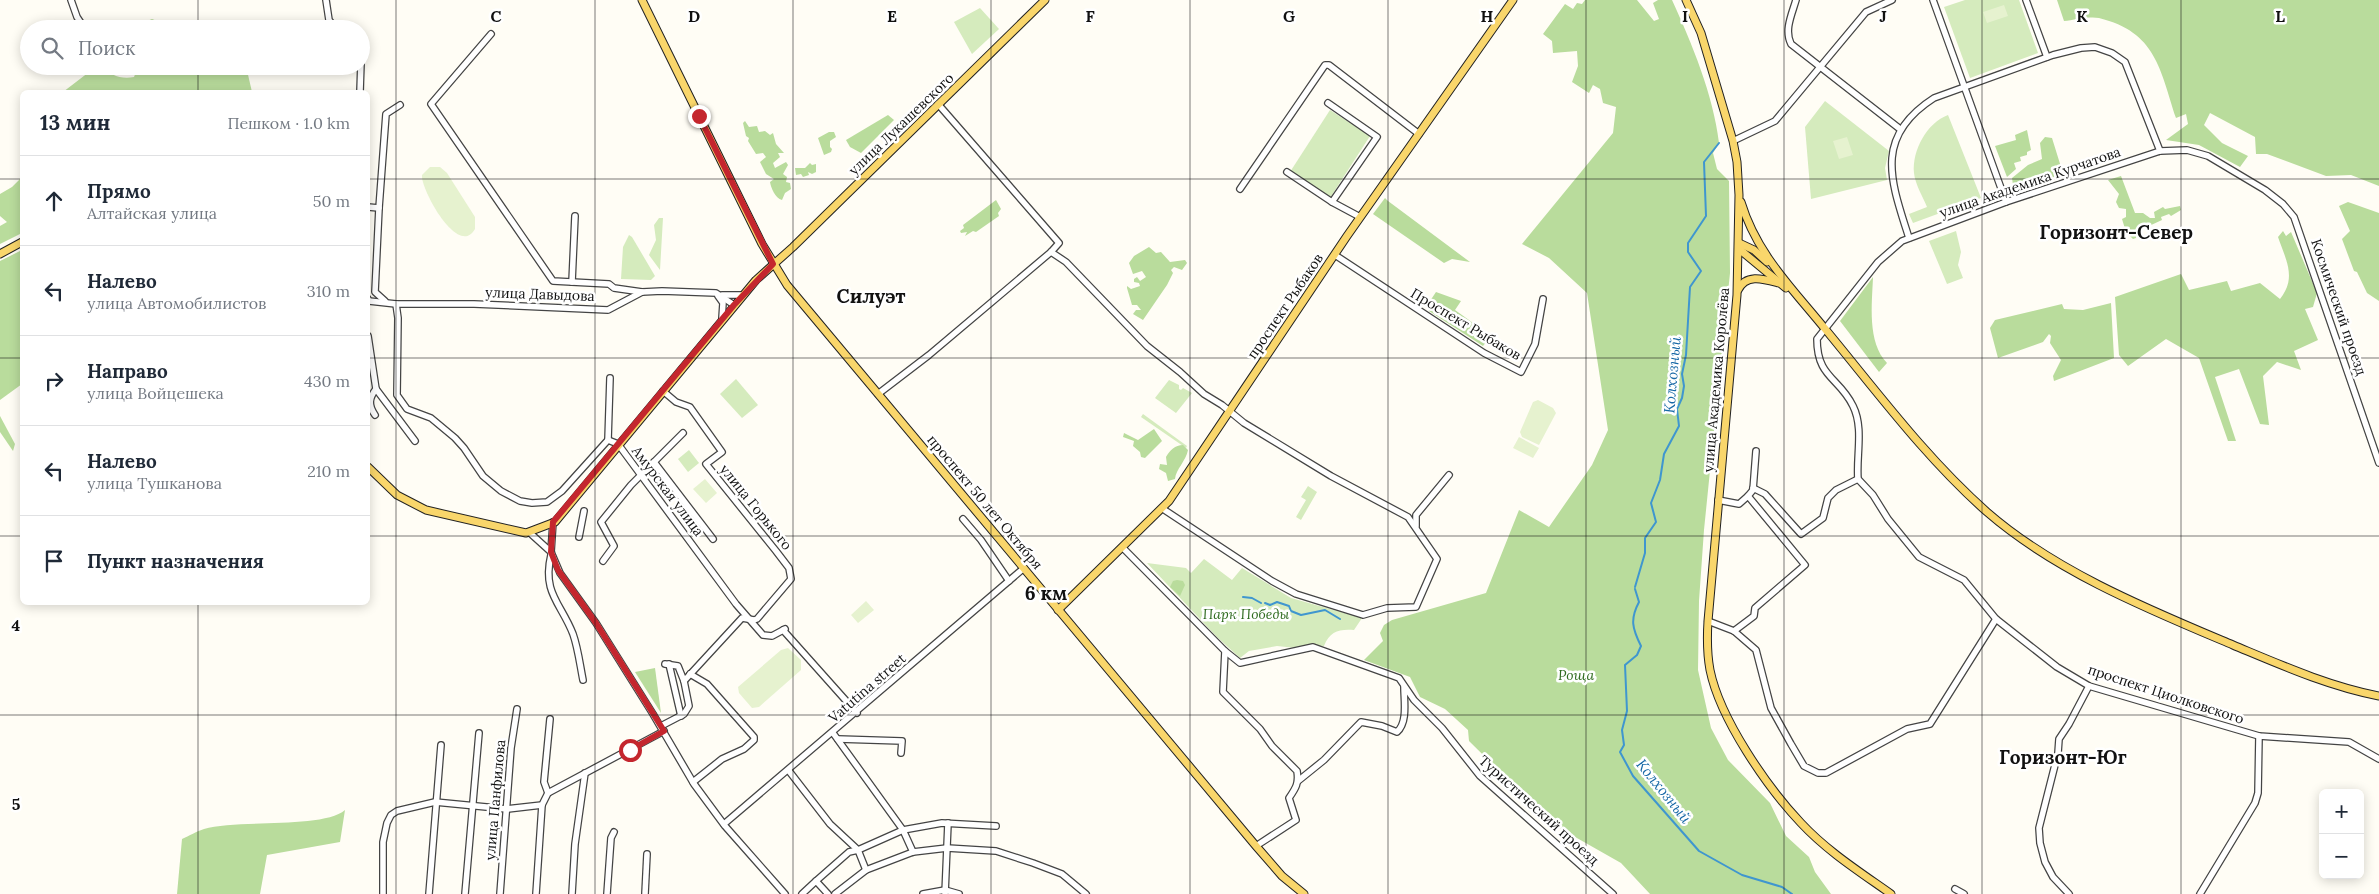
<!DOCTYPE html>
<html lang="ru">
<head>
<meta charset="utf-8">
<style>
  :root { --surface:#fff; --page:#f2f2f3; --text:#1f2937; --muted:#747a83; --line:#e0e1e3 }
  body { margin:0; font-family:Lora,serif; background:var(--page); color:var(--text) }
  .controls { position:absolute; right:15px; bottom:15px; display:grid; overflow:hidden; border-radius:8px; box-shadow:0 2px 12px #0003 }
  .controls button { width:45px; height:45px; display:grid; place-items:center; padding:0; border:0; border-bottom:1px solid var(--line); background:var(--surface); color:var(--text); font:25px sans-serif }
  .stop { position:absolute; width:15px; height:15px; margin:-11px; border:4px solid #c4262e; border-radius:50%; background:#fff }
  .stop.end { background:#c4262e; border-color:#fff; box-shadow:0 1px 5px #0008 }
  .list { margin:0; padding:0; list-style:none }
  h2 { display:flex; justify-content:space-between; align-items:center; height:65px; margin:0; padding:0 20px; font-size:21px }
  h2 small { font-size:16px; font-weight:400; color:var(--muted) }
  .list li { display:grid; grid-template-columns:32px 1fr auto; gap:15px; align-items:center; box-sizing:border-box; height:90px; padding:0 20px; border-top:1px solid var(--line) }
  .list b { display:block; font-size:19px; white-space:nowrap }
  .list p { margin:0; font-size:16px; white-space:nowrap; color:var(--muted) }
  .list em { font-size:16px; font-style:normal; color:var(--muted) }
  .icon { flex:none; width:28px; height:28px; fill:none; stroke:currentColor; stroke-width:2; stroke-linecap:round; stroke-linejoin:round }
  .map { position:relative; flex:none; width:2379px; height:894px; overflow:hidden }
  .search { position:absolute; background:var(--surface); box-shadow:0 2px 12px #0003; left:20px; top:20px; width:350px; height:55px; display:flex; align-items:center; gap:12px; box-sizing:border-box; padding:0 18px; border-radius:28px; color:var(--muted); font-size:19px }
  .panel { position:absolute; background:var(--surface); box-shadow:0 2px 12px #0003; left:20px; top:90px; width:350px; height:515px; border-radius:8px }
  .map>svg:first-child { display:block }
</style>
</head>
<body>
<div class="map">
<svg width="2379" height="894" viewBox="0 0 2379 894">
  <rect width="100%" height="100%" fill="#fffdf5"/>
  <!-- green -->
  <g fill="#d5ebbd">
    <path d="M1965 0H2019L2038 53 1970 78 1944 7Z"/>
    <path d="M980 8 999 29 972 54 954 22Z"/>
    <path d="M1825 101 1889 151 1885 168 1887 180 1811 199 1805 127Z"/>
    <path d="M1330 110 1370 136 1330 198 1290 172Z"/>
    <path d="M1948 115 1981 198 1913 223 1909 214 1927 207C1923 197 1915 184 1914 173 1912 150 1927 123 1948 115Z"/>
    <path d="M659 218H663L660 270 649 255 656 240 654 225Z"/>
    <path d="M1956 231 1961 252 1958 265 1963 278 1947 284 1929 241Z"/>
    <path d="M629 235 632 237 655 276 651 280 621 279 623 247Z"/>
    <path d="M736 379 758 405 742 418 720 394Z"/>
    <path d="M1169 380 1179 385V389L1181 390 1183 388 1192 393 1176 413 1155 398Z"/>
    <path d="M1143 414 1187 446 1186 448 1141 417Z"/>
    <path d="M689 450 699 463 688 472 678 459Z"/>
    <path d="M1308 486 1317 492 1301 520 1296 517 1306 500 1301 497Z"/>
    <path d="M1204 559 1232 580 1242 568 1291 598 1362 618 1354 630C1339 629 1330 631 1324 646L1306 645 1296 648 1277 646 1249 651 1240 658 1217 637 1147 563 1186 568 1191 573Z"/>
  </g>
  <!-- forest -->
  <g fill="#b9dc9c">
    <path d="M1585 0H1637L1654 21 1659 19 1653 3 1658 0H1672C1692 44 1713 94 1719 143L1713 153 1717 169 1729 181 1730 273 1704 530 1699 601 1698 670 1711 728 1728 760 1770 803 1786 836 1809 857 1815 872 1831 894H1650L1621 863 1554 825 1469 741 1468 730 1445 709 1420 697 1410 677 1364 660 1383 641 1380 633 1384 625 1392 620 1486 593 1519 510 1549 527 1592 465 1608 430 1587 293 1549 258 1522 244 1613 133 1616 107 1603 103 1600 89 1593 85 1589 93 1572 82 1578 66 1577 51 1553 53 1552 41 1543 34 1565 4 1573 9 1577 3 1582 4Z"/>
    <path d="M2057 0H2379V186L2351 175 2326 176 2267 154H2256L2255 137 2210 113 2204 125 2222 143 2248 156 2240 167 2199 145 2166 140 2188 124 2186 114 2176 118C2160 69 2156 32 2099 18 2089 16 2074 20 2064 21Z"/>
    <path d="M152 19 177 29H128Z"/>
    <path d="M135 66H246L252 92H63L93 69 99 67C111 74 120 80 134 77L136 72Z"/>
    <path d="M888 115 894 120 861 153 850 147 846 140Z"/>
    <path d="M745 121 749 127 757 126 759 132 765 131 770 135 773 133 776 144 784 153H778L780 157 773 163 775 168 786 162 788 165 783 174 787 177 786 182 790 183 791 189 785 193 782 200C775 198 771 188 770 182L774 179 766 174 760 162 766 157 763 153 756 154 748 141 749 138 746 136 743 123Z"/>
    <path d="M2027 130 2031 150 2027 152V155L2020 157 2021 161 2014 163 2016 169 2007 177 1995 146 2016 140 2015 135Z"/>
    <path d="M829 132H834L836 137 830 141V147L832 149 831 152 824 155 818 138Z"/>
    <path d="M2045 137 2052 138 2061 167 2083 164 2062 171 2058 176 2016 188 2013 185 2012 178 2028 165 2042 159 2040 143Z"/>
    <path d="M810 163 812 165 816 164V172L812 174 808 172 809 175 803 177 801 174 796 175 795 168H805Z"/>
    <path d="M2121 176 2135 213H2143L2150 218H2155L2154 212 2163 207 2165 209 2180 206 2181 210 2171 216 2169 214 2161 217 2162 220 2136 232V238L2133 239 2126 232 2122 219 2126 217V209L2119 208 2116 202 2119 194 2108 180Z"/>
    <path d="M22 177V233L0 244V226L7 222 0 216V194L12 187Z"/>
    <path d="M1385 198 1388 201 1470 262 1452 259 1444 263 1373 214Z"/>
    <path d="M996 200 1001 209 998 213 999 216 976 232 973 231 965 236 967 232 961 233 960 231 964 228 963 225Z"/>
    <path d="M2348 202 2379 213V301L2367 293 2357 272 2354 271 2342 239 2350 231 2339 206Z"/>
    <path d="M2283 231 2286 236 2291 232 2317 293 2313 307 2305 309 2318 340 2294 351 2301 370 2277 362 2263 376 2269 425 2260 424 2239 369 2215 377 2236 441H2228L2199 358 2166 339 2128 366 2119 355 2115 297 2181 274 2189 290 2227 281 2231 291 2260 283 2280 299C2297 278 2286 260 2278 237Z"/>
    <path d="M1149 247 1156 253 1161 252 1170 262 1185 260 1187 263 1182 270 1174 267 1171 270 1173 273 1167 285 1143 320 1133 314 1136 310H1141L1137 305H1132L1127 288V286L1131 289 1140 286 1139 283 1134 282V279L1137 277 1140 281 1146 277 1142 271 1133 274 1129 263 1134 256Z"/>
    <path d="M22 250V384L0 400V261Z"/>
    <path d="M1873 277C1872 304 1867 342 1887 363L1879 372 1840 321Z"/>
    <path d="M1436 292 1461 301 1455 310 1491 336 1483 346 1429 311 1428 304Z"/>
    <path d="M2111 303 2114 358 2054 381 2053 376 2061 360 2050 343 2051 336 2049 334 2043 342 1998 358 1990 328 1995 320 2062 304 2064 309 2083 310Z"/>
    <path d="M0 416 15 444 13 451 0 432Z"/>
    <path d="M1154 429 1162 441 1145 458 1141 457 1140 452 1133 446 1134 441 1123 437 1124 433 1138 440Z"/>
    <path d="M1183 445 1188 450C1186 461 1176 469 1175 479L1168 481 1166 473 1159 469 1160 464 1167 465 1166 457C1170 450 1175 445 1183 445Z"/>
    <path d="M1177 580 1183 581 1185 585 1180 596 1170 587 1173 581Z"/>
    <path d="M655 668 661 713 635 672Z"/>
    <path d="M345 810 340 842 267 855 260 894H177L182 839C189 836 197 831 204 829 237 819 323 829 345 810Z"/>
  </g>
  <!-- pitch -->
  <g fill="#e6f2cf">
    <path d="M2004 5 2008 16 1987 23 1983 12Z"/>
    <path d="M1847 137 1853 155 1839 159 1833 141Z"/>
    <path d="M430 167H440L447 173 475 217V229C458 259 420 188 422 175Z"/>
    <path d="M1538 400 1553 408 1556 413 1539 445 1522 437 1520 432 1533 402Z"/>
    <path d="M1519 437 1539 448 1533 458 1513 448Z"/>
    <path d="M705 479 717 493 706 503 693 489Z"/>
    <path d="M866 601 874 610 858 623 851 615Z"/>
    <path d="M788 648 801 660V670L759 707 752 708 739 693 738 687 781 650Z"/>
  </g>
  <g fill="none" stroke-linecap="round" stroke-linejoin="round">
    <!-- stream -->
    <g stroke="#3f96cf" stroke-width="2">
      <path d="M1635 587 1645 553V538L1656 522 1651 503 1660 480 1664 454 1679 426 1677 409 1682 398 1684 386 1682 374 1686 355 1690 287 1701 271 1688 252V243L1706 216 1704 162 1719 143"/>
      <path d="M1635 589 1639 602C1630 619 1632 628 1641 646L1637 655 1625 665 1627 711 1622 730 1624 745 1620 752 1633 776 1699 851 1742 875 1782 887 1792 894"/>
      <path d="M1243 597 1252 598 1261 603"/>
      <path d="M1265 603 1270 605 1277 602 1289 606 1291 611 1301 615 1325 610 1340 619"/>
    </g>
    <!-- minor casing -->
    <g stroke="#444" stroke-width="8">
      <g id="minor">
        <path d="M71 0 77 17 81 23"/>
        <path d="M326 0 329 20 336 29"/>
        <path d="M1796 0C1792 14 1784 30 1791 44L1900 129"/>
        <path d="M1933 0 2006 202"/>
        <path d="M2026 0 2047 57"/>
        <path d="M491 34 431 104 553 281 609 284 614 288 642 292"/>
        <path d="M360 92 361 62"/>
        <path d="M1328 103 1377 137 1332 202 1360 217"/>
        <path d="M1733 141 1775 121 1866 12 1892 0"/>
        <path d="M1287 172 1332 202"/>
        <path d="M1240 189 1325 65H1329L1419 134"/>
        <path d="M368 207 379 208 386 114 400 105"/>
        <path d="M379 208 375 292 385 301"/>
        <path d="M1909 238C1891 181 1873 137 1934 98L2053 55 2081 48 2095 47 2112 53 2125 62 2160 151"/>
        <path d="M1051 252 1066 262 1147 346 1180 372 1204 394 1222 405 1244 423 1331 476 1408 517 1437 559 1416 607 1387 608 1363 615 1296 594 1272 581 1163 509"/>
        <path d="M1335 255 1484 353 1521 372 1535 344 1543 299"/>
        <path d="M572 282 575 216"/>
        <path d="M722 295H742"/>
        <path d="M718 296 723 303 722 318"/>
        <path d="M368 299 369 301 396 304H474L608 310 642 292 662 291 716 293 734 305"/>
        <path d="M396 304 398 318 397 395 407 409 431 418 455 438 464 448 483 476 501 491 520 501 532 503 547 502 562 491 608 440 618 444 736 604 763 635 772 636 785 629"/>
        <path d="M368 336 376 389 415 441"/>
        <path d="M663 391 676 402 690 407 722 452 706 464 776 551 789 568 791 579 757 619 754 620 742 618 684 681"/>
        <path d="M878 394 929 355 1051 252 1059 243 938 104"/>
        <path d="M375 415C368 405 369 398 376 389"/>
        <path d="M608 440 610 378"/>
        <path d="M654 462 713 539"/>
        <path d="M2379 463 2294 217 2283 204 2265 190 2208 156 2187 150 2160 151 2006 202 1902 241 1878 262 1817 339C1817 378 1839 377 1853 406 1864 428 1856 456 1858 479L1873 495 1888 519 1919 557 1964 580 1996 619 2057 667 2089 686 2259 736 2349 742 2379 759"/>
        <path d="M1753 488 1765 494 1801 534 1823 518 1828 498 1836 490 1858 479"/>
        <path d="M1748 496 1753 490 1756 451"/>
        <path d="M1718 500 1739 504 1748 496 1805 565 1755 608 1754 616 1734 631"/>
        <path d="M963 519 981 540 1009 581"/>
        <path d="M553 522 551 552 560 573 596 623 653 714 694 784 725 826 785 894"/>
        <path d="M1416 526V515L1449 475"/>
        <path d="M530 533 551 552"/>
        <path d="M579 537 584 511"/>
        <path d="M1123 548 1225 651 1223 692 1260 729 1272 746 1297 771C1299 783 1296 788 1289 798L1296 820 1256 846"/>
        <path d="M551 555C542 593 561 603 573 634 578 648 580 665 583 680"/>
        <path d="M603 561 614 546 601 522 631 485 683 433"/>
        <path d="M1708 621 1734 631 1756 650 1771 708 1791 744 1804 766 1818 773H1826L1907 729 1930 724 1996 619"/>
        <path d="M783 630 857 713"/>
        <path d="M1225 651 1240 663 1313 647 1399 678 1414 700 1442 728 1480 776 1613 894"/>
        <path d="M669 664 681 716"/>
        <path d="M690 674 707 684 754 737V740L744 749 722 759 693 782"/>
        <path d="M661 726 684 714 689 706 684 681 678 666 665 664"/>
        <path d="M833 733 903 830 913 852"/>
        <path d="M838 739 902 741 901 753"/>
        <path d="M789 771 830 824 858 850 866 870"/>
        <path d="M1298 781 1324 760 1361 722 1382 726 1397 732C1408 722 1404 701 1404 687"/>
        <path d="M548 793 544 782 550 719"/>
        <path d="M724 824 1024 568"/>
        <path d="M816 881 849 852 858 850 903 830 942 823 996 826"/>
        <path d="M1955 889 1964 894"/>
        <path d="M383 894V842L387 823 391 815 397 811 435 802 507 809 542 805 548 793 664 731"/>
        <path d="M429 894 441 745"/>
        <path d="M465 894 479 733"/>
        <path d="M500 894 511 748 517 709"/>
        <path d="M536 894 542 805"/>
        <path d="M572 894 575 844 585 773"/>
        <path d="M607 894 611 838 614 832"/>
        <path d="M645 894 647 854"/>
        <path d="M802 894 816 881 828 894"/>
        <path d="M835 894 866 870 913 852 947 848 996 851 1033 863 1062 874 1086 894"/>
        <path d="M923 894 945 890 959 894"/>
        <path d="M945 894 948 823"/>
        <path d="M2069 894 2053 877 2045 862 2040 843 2039 828 2058 753 2059 739 2069 724 2089 686"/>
        <path d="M2200 894 2255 803 2258 793 2259 736"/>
      </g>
    </g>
    <!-- major casing -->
    <g stroke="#222" stroke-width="9">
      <g id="major">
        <path d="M642 0 762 244 787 285 1256 846 1282 876 1304 894"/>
        <path d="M1686 0 1701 33 1733 141 1737 162 1739 195 1737 295 1708 621C1707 637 1707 654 1710 670 1720 719 1767 787 1801 823 1827 851 1860 872 1891 894"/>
        <path d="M1741 202C1757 255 1793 289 1826 330 1878 393 1926 458 1987 512 2056 572 2150 610 2233 645 2281 665 2328 686 2379 696"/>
        <path d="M1739 243 1754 250 1767 262"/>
        <path d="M1739 249 1786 288"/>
        <path d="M0 254 22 242"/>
        <path d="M1738 290C1746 273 1764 279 1779 283"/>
        <path d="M368 467 397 495 426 510 526 533 555 522 756 280 793 247 1045 0"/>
        <path d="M1058 610 1169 501 1347 236 1513 0"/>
      </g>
    </g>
    <!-- minor -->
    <use href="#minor" stroke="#fff" stroke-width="5.5"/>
    <!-- major -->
    <use href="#major" stroke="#f9d66b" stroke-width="7"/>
  </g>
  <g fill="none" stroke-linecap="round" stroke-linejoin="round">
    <!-- route -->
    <path stroke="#c4262e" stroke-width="6" d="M630 750 664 731 596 623 558 570 551 552 553 522 734 305 773 264 699 116"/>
  </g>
  <!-- grid -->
  <path fill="none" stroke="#111" stroke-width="1" stroke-opacity="0.55" d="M198 0V29M396 0V894M595 0V894M793 0V894M991 0V894M1190 0V894M1388 0V894M1586 0V894M1784 0V894M1982 0V894M2181 0V894M198 66V92M0 179H22M368 179H2379M0 358H22M368 358H2379M0 536H22M368 536H2379M198 602V894M0 715H2379"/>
  <g text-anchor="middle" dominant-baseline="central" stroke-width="5" stroke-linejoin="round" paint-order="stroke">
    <!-- street labels -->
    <g font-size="14" fill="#111" stroke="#fff">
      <text transform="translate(901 124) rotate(-44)">улица Лукашевского</text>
      <text transform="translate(2030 182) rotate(-19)">улица Академика Курчатова</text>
      <text transform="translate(540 294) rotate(2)">улица Давыдова</text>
      <text transform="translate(1285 306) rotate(-56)">проспект Рыбаков</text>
      <text transform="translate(2339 307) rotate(71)">Космический проезд</text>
      <text transform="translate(1466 324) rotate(31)">Проспект Рыбаков</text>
      <text transform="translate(1716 380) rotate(-85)">улица Академика Королёва</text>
      <text transform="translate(668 491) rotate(53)">Амурская улица</text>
      <text transform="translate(985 502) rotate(50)">проспект 50 лет Октября</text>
      <text transform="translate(756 507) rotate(51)">улица Горького</text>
      <text transform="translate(867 688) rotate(-41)">Vatutina street</text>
      <text transform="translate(2166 694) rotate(18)">проспект Циолковского</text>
      <text transform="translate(495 800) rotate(-85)">улица Панфилова</text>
      <text transform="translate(1539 810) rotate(42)">Туристический проезд</text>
    </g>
    <!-- park labels -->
    <g font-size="14" font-style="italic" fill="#2f6b1f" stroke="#fff">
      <text x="1246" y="614">Парк Победы</text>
      <text x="1576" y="675">Роща</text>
    </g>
    <!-- water labels -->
    <g font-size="15" font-style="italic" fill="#1768a6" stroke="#fff">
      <text transform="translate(1672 375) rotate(-85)">Колхозный</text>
      <text transform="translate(1664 791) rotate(51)">Колхозный</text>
    </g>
    <!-- district labels -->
    <g font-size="19" font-weight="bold" fill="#111" stroke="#fff">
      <text x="2116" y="232">Горизонт-Север</text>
      <text x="871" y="296">Силуэт</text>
      <text x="1046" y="593">6 км</text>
      <text x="2063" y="757">Горизонт-Юг</text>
    </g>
  </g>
  <g font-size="16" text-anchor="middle" font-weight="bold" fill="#111" stroke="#fff" stroke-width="5" stroke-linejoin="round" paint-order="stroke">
    <text x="496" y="22">C</text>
    <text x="694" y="22">D</text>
    <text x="892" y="22">E</text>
    <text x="1090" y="22">F</text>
    <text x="1289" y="22">G</text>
    <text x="1487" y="22">H</text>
    <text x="1685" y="22">I</text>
    <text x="1883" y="22">J</text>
    <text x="2082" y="22">K</text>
    <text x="2280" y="22">L</text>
    <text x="16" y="631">4</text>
    <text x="16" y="810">5</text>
  </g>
</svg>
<div class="controls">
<button>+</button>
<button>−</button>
</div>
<div class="stop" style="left:630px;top:750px"></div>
<div class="stop end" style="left:699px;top:116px"></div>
<div class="search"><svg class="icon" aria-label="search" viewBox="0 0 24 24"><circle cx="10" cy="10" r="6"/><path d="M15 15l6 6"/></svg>Поиск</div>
<section class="panel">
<h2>13 мин<small>Пешком · 1.0 km</small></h2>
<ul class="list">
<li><svg class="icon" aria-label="ahead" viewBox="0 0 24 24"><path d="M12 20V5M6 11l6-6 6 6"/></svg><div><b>Прямо</b><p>Алтайская улица</p></div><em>50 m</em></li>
<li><svg class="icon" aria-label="left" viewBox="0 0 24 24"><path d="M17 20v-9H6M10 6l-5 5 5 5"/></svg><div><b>Налево</b><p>улица Автомобилистов</p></div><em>310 m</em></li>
<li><svg class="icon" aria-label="right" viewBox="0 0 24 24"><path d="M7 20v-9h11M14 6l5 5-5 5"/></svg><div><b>Направо</b><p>улица Войцешека</p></div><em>430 m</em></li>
<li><svg class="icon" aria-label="left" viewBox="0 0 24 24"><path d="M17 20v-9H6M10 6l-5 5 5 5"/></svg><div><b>Налево</b><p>улица Тушканова</p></div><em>210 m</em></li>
<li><svg class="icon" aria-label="arrive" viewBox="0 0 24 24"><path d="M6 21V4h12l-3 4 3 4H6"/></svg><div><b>Пункт назначения</b></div></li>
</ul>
</section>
</div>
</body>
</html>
